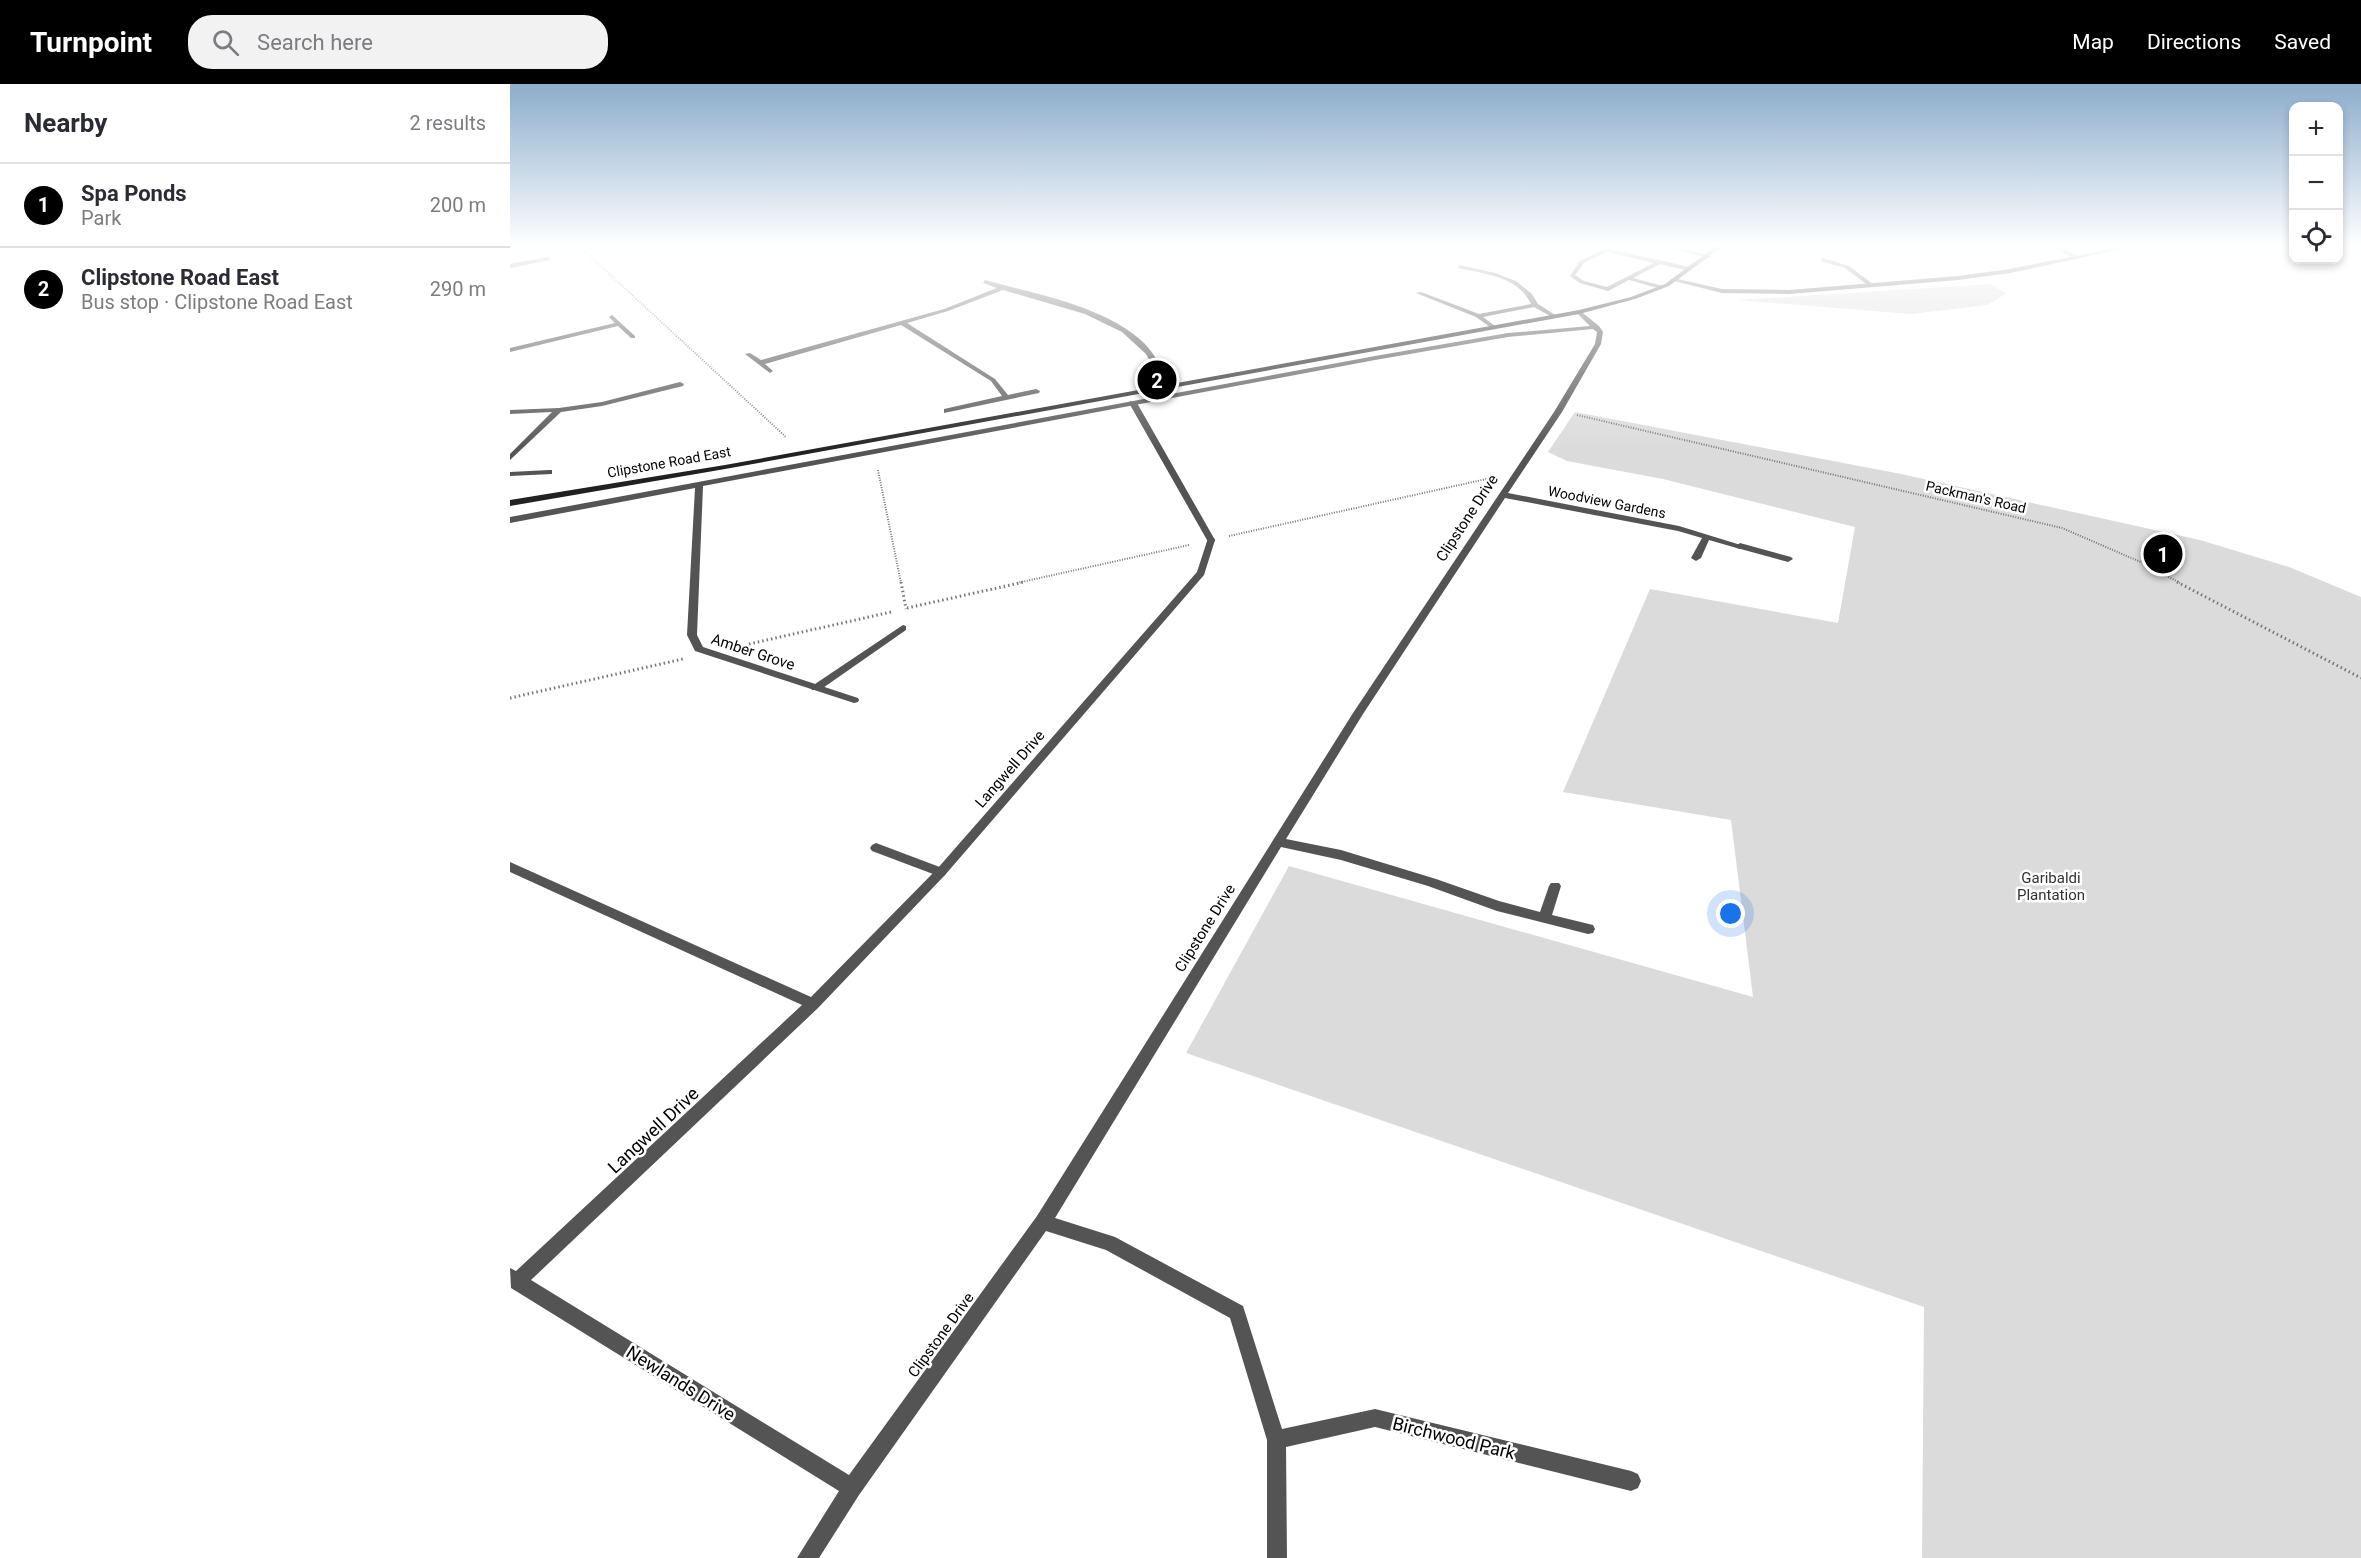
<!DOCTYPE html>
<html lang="en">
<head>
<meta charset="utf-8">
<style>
  :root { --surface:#fff; --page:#f2f2f3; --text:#2b2b33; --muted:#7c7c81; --line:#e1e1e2; --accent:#000 }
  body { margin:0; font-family:Roboto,sans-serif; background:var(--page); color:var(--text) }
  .controls { position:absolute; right:18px; top:18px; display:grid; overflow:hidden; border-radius:12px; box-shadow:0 3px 9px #0003 }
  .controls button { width:54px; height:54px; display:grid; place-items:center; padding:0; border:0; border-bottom:2px solid var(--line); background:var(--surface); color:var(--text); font:30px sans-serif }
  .you { position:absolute; left:1221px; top:830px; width:21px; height:21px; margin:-15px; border:4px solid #fff; border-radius:50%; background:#1a73e8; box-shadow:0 0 0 9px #1a73e833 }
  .badge { display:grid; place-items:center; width:39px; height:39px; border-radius:50%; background:var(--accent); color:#fff; font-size:20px; font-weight:700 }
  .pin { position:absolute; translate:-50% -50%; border:3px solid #fff; box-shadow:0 2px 6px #0006 }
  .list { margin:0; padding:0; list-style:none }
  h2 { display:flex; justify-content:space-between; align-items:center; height:78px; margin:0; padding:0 24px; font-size:26px }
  h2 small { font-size:20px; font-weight:400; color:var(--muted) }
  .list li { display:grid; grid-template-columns:39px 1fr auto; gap:18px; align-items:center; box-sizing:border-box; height:84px; padding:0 24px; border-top:2px solid var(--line) }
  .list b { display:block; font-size:22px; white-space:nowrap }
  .list p { margin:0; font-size:20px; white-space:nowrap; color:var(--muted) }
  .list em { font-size:20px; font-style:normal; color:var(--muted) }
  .icon { flex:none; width:33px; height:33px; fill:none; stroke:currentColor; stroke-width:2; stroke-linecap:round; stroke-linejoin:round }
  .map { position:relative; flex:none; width:1851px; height:1474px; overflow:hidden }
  header { display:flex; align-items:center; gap:36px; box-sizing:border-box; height:84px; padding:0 30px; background:var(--accent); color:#fff }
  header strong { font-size:28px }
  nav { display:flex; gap:33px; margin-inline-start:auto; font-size:21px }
  .search { width:420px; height:54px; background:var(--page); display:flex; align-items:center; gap:15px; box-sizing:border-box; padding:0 21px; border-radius:24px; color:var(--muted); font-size:22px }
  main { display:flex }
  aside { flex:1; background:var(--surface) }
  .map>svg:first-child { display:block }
</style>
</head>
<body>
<header>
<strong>Turnpoint</strong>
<div class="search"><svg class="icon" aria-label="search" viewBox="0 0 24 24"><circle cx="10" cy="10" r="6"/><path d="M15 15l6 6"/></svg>Search here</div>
<nav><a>Map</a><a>Directions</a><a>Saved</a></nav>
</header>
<main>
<aside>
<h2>Nearby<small>2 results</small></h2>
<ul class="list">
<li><span class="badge">1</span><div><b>Spa Ponds</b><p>Park</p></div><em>200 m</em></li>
<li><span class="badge">2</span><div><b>Clipstone Road East</b><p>Bus stop · Clipstone Road East</p></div><em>290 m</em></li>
</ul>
</aside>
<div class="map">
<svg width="1851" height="1474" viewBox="0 0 1851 1474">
  <rect width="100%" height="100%" fill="#fff"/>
  <!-- green -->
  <g fill="#dbdbdb">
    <path d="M1481 200 1496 210 1477 221 1401 230 1228 216Z"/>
    <path d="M1065 328 1391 390 1690 456 1779 483 1851 513V1474H1412L1414 1223 676 969 779 782 1243 913 1221 736 1053 708 1140 505 1328 539 1345 443 1153 395 1057 377 1038 368Z"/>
  </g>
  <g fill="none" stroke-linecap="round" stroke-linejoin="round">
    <!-- path-far1 -->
    <g stroke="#767676" stroke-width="2" stroke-dasharray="1 1.5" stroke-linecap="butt">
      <path d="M69 162 276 353"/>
      <path d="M1067 331 1552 444 1633 479 1670 499"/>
      <path d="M368 386 391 499"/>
      <path d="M719 452 981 394"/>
      <path d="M507 499 679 461"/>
    </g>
    <!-- path -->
    <g stroke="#767676" stroke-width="3" stroke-dasharray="1.5 3" stroke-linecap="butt">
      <path d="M391 498 396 525"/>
      <path d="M1667 498 1851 594"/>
      <path d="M397 524 514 498"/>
      <path d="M239 560 381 528"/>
      <path d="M0 614 173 575"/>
    </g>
    <!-- service -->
    <g fill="#545454" fill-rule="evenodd">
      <path d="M1540 162H1548L1567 172 1562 173Z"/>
      <path d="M1096 164 1179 183 1182 185 1179 187 1150 180 1123 194 1153 202 1151 205 1119 196 1098 207 1070 199 1060 192 1070 177ZM1097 168 1144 179 1097 203 1074 197 1065 191 1074 179Z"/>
      <path d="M1313 174 1339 182 1364 201 1359 202 1335 184 1311 177Z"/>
      <path d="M950 181 985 189 1006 197 1022 210 1028 220 1047 232 1042 233 1024 223 973 233 985 242 986 243 983 245 966 233 906 209 911 208 969 230 1021 220C1008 192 975 190 948 184Z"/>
      <path d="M620 317 627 319 705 456 704 458H698L697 456 619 319Z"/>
      <path d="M1230 459 1281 473 1283 475 1278 478 1227 464 1226 462Z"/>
      <path d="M393 541 396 542V546L310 606H302L301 604 302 602Z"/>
      <path d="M366 759 435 785 437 788 435 791 431 793 362 767 360 764 362 761Z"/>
    </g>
    <!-- minor -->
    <g fill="#545454" fill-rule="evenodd">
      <path d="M1153 162H1164L1201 172 1198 174Z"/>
      <path d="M38 173 40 176 0 184V180Z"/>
      <path d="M475 196C525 210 595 222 634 259 646 271 653 287 662 302L655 304 636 270 612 248 575 230 493 206 438 227 397 239 485 295 498 311 526 305 530 307 529 309 434 329V325L492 312 481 297 391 241 255 280 263 287 260 289 235 270 240 269 251 276 434 225 487 204 473 199Z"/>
      <path d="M1069 226 1089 242 1093 248 1091 260 1052 328 998 409 1169 442 1234 462 1230 465 1199 456 1191 474 1186 477 1181 474 1192 454 1168 447 995 414 853 630 776 755 831 766 926 795 989 817 1030 828 1039 802 1041 799H1049L1051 802 1042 831 1083 841 1085 845 1083 849 1078 850 987 827 918 802 831 776 771 763 545 1134 605 1153 733 1222 772 1345 865 1325 1121 1387 1128 1390 1131 1397 1128 1404 1121 1407 865 1343 776 1363 777 1474H757V1356L720 1234 596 1166 536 1147 349 1411 309 1474H287L329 1407 1 1204 0 1184 6 1187 292 921 0 788V778L301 913 427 785 687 488 698 454H704L705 456 694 491 435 791 308 924 21 1196 339 1391 527 1132 843 629 1044 328 1085 260 1087 248 1083 245 998 253 865 276 193 402 187 551 193 563 348 614 349 616 348 618 344 619 185 567 177 551 185 404 0 439V433L865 272 998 249 1080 242 1066 228Z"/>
      <path d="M102 231 125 252V254H121L108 242 0 268V264L105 239 99 233Z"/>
      <path d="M170 298 174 300 173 302 92 322 51 328 0 376V370L42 328 0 330V326L49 324 92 318Z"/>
      <path d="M39 386H42V390L0 392V388Z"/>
    </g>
    <!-- tertiary -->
    <path fill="#545454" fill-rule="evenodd" d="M1615 162H1627L1500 189 1448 196 1279 210 1212 209 1160 196 1163 194 1212 205 1279 206 1448 192 1500 185Z"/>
    <!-- secondary -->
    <path fill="#212121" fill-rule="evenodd" d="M1206 162H1213L1159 202 1125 215 1069 230 215 385 0 422V416L215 381 1069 226 1121 213 1155 200Z"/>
  </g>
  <!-- sky -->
  <linearGradient id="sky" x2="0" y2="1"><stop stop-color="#8cadcc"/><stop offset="0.44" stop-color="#fff"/><stop offset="1" stop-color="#fff" stop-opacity="0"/></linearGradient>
  <rect width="1851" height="368" fill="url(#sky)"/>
  <g text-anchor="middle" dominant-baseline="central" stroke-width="5" stroke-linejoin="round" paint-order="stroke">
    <!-- far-street labels -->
    <g font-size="14" fill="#000" stroke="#fff">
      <text transform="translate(159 378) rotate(-10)">Clipstone Road East</text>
      <text transform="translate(1466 413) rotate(13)">Packman's Road</text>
      <text transform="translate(1097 418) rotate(11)">Woodview Gardens</text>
    </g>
    <!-- street labels -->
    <g font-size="15" fill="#000" stroke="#fff">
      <text transform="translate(957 434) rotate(-57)">Clipstone Drive</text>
      <text transform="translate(243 568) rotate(18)">Amber Grove</text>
      <text transform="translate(500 685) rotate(-49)">Langwell Drive</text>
      <text transform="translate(695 844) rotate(-58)">Clipstone Drive</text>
      <text transform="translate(431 1251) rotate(-54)">Clipstone Drive</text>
    </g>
    <!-- park labels -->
    <g font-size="15" fill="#323232" stroke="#fff">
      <text x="1541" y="794">Garibaldi<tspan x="1541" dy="17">Plantation</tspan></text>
    </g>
    <!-- near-street labels -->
    <g font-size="18" fill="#000" stroke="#fff">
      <text transform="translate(143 1046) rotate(-43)">Langwell Drive</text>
      <text transform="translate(171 1299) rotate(32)">Newlands Drive</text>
      <text transform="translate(944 1354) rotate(14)">Birchwood Park</text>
    </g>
  </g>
</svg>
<div class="controls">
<button>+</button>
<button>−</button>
<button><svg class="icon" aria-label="locate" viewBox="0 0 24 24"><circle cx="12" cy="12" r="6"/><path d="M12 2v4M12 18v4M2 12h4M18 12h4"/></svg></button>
</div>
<div class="you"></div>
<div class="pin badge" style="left:1653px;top:470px">1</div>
<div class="pin badge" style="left:647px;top:296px">2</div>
</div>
</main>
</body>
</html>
